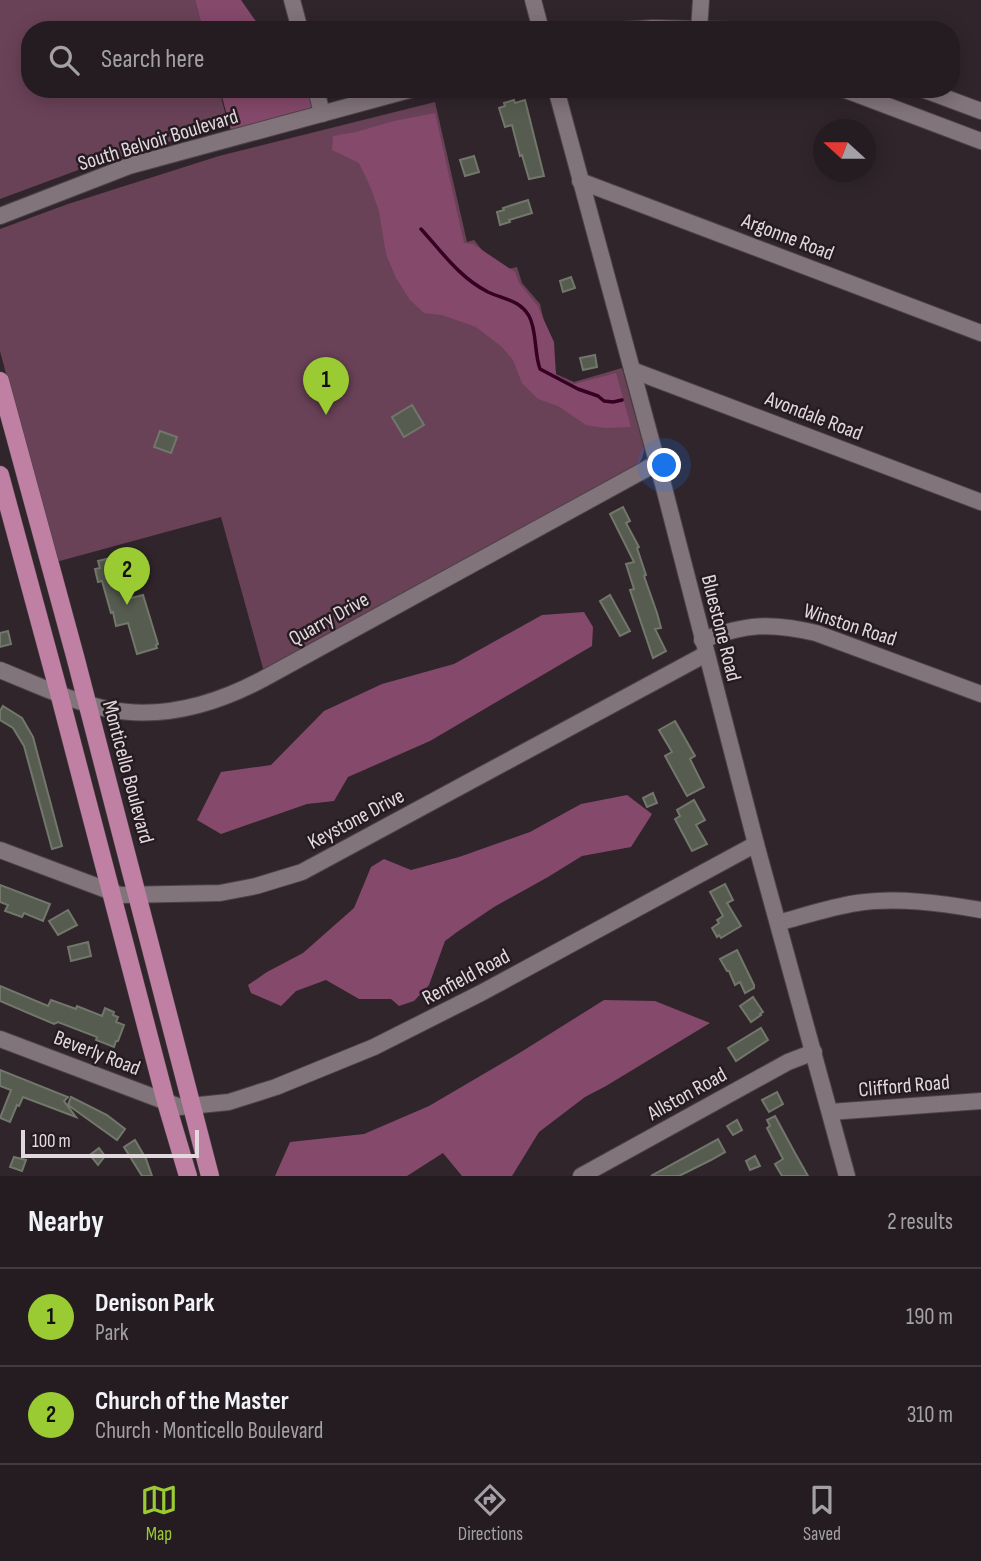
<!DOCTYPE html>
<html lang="en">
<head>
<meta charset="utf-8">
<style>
  :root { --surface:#241c20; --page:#30292d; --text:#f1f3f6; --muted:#a3a1a5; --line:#413a3e; --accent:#9bcb32 }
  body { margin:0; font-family:"Sofia Sans Condensed",sans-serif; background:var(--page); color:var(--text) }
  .compass { position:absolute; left:813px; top:119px; width:63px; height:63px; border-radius:50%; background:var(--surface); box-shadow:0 4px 18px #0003; rotate:291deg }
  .scale { position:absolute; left:21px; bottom:18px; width:178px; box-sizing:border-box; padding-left:7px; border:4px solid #e1d9dd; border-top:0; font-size:19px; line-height:24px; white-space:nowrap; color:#e1d9dd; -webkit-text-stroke:5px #261b21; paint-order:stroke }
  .you { position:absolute; left:665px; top:466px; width:24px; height:24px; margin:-18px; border:5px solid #fff; border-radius:50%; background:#1a73e8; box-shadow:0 0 0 10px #1a73e833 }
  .badge { display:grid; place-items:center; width:46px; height:46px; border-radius:50%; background:var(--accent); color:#111; font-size:23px; font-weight:700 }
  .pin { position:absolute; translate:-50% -58px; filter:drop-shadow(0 2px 4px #0008) }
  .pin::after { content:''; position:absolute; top:37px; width:24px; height:21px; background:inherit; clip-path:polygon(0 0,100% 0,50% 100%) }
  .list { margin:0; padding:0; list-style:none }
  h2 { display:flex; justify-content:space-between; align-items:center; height:91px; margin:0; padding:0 28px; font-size:30px }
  h2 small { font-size:23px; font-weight:400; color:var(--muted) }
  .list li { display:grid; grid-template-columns:46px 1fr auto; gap:21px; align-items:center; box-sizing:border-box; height:98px; padding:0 28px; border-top:2px solid var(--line) }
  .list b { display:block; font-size:26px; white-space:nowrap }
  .list p { margin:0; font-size:23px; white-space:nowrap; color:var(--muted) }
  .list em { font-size:23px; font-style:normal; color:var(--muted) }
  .icon { flex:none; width:38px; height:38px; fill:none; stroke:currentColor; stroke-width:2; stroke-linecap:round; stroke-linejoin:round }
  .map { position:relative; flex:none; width:981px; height:1176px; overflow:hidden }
  .search { position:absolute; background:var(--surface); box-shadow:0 4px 18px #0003; left:21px; right:21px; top:21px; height:77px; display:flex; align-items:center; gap:18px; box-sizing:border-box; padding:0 24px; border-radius:28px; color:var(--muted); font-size:26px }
  .sheet { height:287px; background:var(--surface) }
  nav { display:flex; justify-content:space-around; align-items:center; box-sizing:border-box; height:98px; border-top:2px solid var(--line); background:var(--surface); font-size:19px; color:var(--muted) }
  nav a { display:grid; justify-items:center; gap:4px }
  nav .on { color:var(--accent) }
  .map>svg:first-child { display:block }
</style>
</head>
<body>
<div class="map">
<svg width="981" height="1176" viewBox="0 0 981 1176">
  <rect width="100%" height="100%" fill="#30252b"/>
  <!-- green -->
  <g fill="#6a4258">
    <path d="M0 0H195L203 30H30V89H219L228 124 89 166 0 199Z"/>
    <path d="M435 102 467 242 474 240 499 271 517 267 522 283 540 304 556 374 574 382 622 368 644 448C644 457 641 462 634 468L264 672 221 517 56 562 0 351V229L68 204 219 156Z"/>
  </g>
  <!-- forest -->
  <g fill="#85496b">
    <path d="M195 0H241L262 30H203Z"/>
    <path d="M220 89H305L322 114 233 138Z"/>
    <path d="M435 113 464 243 473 244 515 272 519 283 537 305 554 342 556 375 574 384 616 373 631 427 604 428 586 425 558 406 538 399 522 383 513 360 502 347 476 327 442 315 424 313 410 300 396 278 386 254 379 211 370 186 359 163 332 150 333 136 356 132 394 121Z"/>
    <path d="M584 612 593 627 592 646 430 741 348 777 334 801 307 804 221 834 197 820 221 772 271 765 324 711 382 684 454 664 542 615Z"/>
    <path d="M627 795 652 814 631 847 582 856 548 877 494 907 457 932 445 941 429 985 414 1001 399 1006 391 999H359L326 980 296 991 281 1006 251 993 248 985 267 972 303 953 354 908 371 867 384 859 411 870 459 857 530 832 581 804Z"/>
    <path d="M604 1000 655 1001 710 1023 606 1086 585 1097 539 1132 512 1176H462L443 1153 407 1176H275L290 1142 364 1134 429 1106 521 1052Z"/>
  </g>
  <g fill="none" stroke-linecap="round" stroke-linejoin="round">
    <!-- stream -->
    <path stroke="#350023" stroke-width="3.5" d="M421 229C441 251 460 278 488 292 503 299 520 300 529 316 537 330 534 353 540 369L578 389 598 396 604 401 613 402 622 400"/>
  </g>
  <!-- building -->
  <g fill="#575c50" stroke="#72776b" stroke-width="2">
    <path d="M514 100 515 103 525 100 544 176 529 179 522 155 520 156 512 125 505 127 499 108 505 106 504 103Z"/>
    <path d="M474 156 479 172 465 176 460 160Z"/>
    <path d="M528 200 532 213 509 220 510 222 500 225 497 212 504 210 503 208Z"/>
    <path d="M571 277 575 288 563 292 560 281Z"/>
    <path d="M595 355 597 367 583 370 580 358Z"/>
    <path d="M412 405 424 425 404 437 392 417Z"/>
    <path d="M160 431 177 437 171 453 154 447Z"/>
    <path d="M623 507 630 521 626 523 639 547 637 548 646 575 644 576 657 613 661 628 655 629 666 651 653 658 630 590 634 589 626 564 634 562 610 514Z"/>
    <path d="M119 556 131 598 143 595 158 644 156 645 157 648 137 654 128 623 116 626 113 612 111 613 102 581 98 582 95 569 100 568 98 561Z"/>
    <path d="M610 595 630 631 620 636 600 601Z"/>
    <path d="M8 631 11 644 0 647V633Z"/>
    <path d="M3 706 22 718 33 737 62 846 52 849 24 746 13 728 0 720V711Z"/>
    <path d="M675 721 695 756 690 759 704 787 687 796 665 756 672 752 659 730Z"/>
    <path d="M653 793 657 803 647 807 643 798Z"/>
    <path d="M694 800 705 820 696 825 707 844 692 851 675 819 680 816 677 810Z"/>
    <path d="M725 884 733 900 727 903 741 926 721 938 719 935 717 937 712 928 719 923 717 920 723 916 710 892Z"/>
    <path d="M0 885 50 904 43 921 24 913 22 917 5 911 8 905 0 902Z"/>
    <path d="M68 910 77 925 58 935 49 921Z"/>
    <path d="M88 942 91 956 71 961 68 947Z"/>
    <path d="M737 950 754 985V988L745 993 740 982 735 985 729 971H727L720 959Z"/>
    <path d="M0 986 48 1006 51 1000 76 1009 77 1006 102 1016 105 1008 114 1012 113 1015 118 1017 116 1022 124 1025 118 1041H116L114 1047 96 1040 97 1037 58 1022 54 1024 0 1001Z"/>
    <path d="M753 997 763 1012 760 1014 761 1015 751 1022 740 1006Z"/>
    <path d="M761 1028 768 1040 736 1061 728 1048Z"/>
    <path d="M0 1070 68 1097 64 1101 76 1117 23 1097 19 1106 17 1105 10 1122 0 1118 11 1090 0 1086Z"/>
    <path d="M777 1092 783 1104 769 1112 762 1100Z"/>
    <path d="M71 1097 107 1115 125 1129 117 1140 68 1105Z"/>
    <path d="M775 1116 795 1153 808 1176H782L775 1164 783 1159 767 1128 770 1126 767 1120Z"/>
    <path d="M737 1120 742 1130 733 1135 727 1126Z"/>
    <path d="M718 1139 725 1152 711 1160 679 1176H651Z"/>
    <path d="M135 1140 146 1159 152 1176H142L124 1147Z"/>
    <path d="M99 1148 105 1156 98 1165 90 1155Z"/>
    <path d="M755 1156 760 1166 750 1170 746 1161Z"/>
    <path d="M14 1157 26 1160 22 1171 10 1167Z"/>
  </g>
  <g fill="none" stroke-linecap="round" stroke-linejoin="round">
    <!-- minor casing -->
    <g stroke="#4c4348" stroke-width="18">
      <g id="minor">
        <path d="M292 0 300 30"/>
        <path d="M533 0 541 30"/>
        <path d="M623 30 653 28 731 30"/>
        <path d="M699 30 701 0"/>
        <path d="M316 89 322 114"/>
        <path d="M556 89 663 484 756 844 847 1176"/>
        <path d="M843 89 981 141"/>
        <path d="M922 89 981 111"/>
        <path d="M580 181 981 333"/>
        <path d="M0 216 129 166 413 89"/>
        <path d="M632 370 981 502"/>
        <path d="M702 640C746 624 771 622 816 633L981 694"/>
        <path d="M0 670C35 684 70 701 107 709 161 720 216 704 263 679L657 463"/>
        <path d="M0 850 120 895 220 893 256 886 302 872 706 654"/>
        <path d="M778 923C804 916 830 907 857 903 897 897 941 903 981 910"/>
        <path d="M0 1039 180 1107 229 1102 276 1087 374 1047 481 993 756 844"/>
        <path d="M830 1112 981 1101"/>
        <path d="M581 1176 788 1062 814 1052"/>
      </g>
    </g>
    <!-- major casing -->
    <g stroke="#4c4348" stroke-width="19">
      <g id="major">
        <path d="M0 381 75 656 210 1176"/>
        <path d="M0 475 59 693 166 1102 188 1176"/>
      </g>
    </g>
    <!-- minor -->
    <use href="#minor" stroke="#82747b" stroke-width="16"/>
    <!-- major -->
    <use href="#major" stroke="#c080a4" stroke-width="18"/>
  </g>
  <g text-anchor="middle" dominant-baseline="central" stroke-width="5" stroke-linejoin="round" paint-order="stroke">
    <!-- street labels -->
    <g font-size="21" fill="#e1d9dd" stroke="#261b21">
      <text transform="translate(158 140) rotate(-17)">South Belvoir Boulevard</text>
      <text transform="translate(788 237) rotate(21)">Argonne Road</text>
      <text transform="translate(814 416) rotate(21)">Avondale Road</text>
      <text transform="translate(329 619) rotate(-29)">Quarry Drive</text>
      <text transform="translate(850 625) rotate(18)">Winston Road</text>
      <text transform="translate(721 628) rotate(76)">Bluestone Road</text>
      <text transform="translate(128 772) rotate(75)">Monticello Boulevard</text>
      <text transform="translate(356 819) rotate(-28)">Keystone Drive</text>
      <text transform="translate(466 977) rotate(-28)">Renfield Road</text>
      <text transform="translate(97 1053) rotate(21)">Beverly Road</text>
      <text transform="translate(904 1086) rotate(-5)">Clifford Road</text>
      <text transform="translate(687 1094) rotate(-29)">Allston Road</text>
    </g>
  </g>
</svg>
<svg class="compass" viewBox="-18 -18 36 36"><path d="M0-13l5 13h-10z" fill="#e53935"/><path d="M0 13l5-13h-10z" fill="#a3a1a5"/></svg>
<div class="scale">100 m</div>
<div class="you"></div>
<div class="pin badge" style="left:326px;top:415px">1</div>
<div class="pin badge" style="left:127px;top:605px">2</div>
<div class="search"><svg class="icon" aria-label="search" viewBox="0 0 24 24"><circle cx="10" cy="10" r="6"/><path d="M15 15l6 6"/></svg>Search here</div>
</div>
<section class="sheet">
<h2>Nearby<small>2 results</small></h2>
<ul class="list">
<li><span class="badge">1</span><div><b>Denison Park</b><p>Park</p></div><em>190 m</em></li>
<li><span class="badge">2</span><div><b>Church of the Master</b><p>Church · Monticello Boulevard</p></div><em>310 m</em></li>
</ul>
</section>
<nav>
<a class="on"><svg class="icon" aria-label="map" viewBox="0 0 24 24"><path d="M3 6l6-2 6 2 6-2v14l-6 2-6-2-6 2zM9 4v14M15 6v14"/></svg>Map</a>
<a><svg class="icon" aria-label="directions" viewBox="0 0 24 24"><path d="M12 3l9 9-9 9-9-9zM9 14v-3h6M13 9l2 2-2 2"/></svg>Directions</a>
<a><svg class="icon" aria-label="saved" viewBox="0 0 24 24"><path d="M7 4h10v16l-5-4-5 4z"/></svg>Saved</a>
</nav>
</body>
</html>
